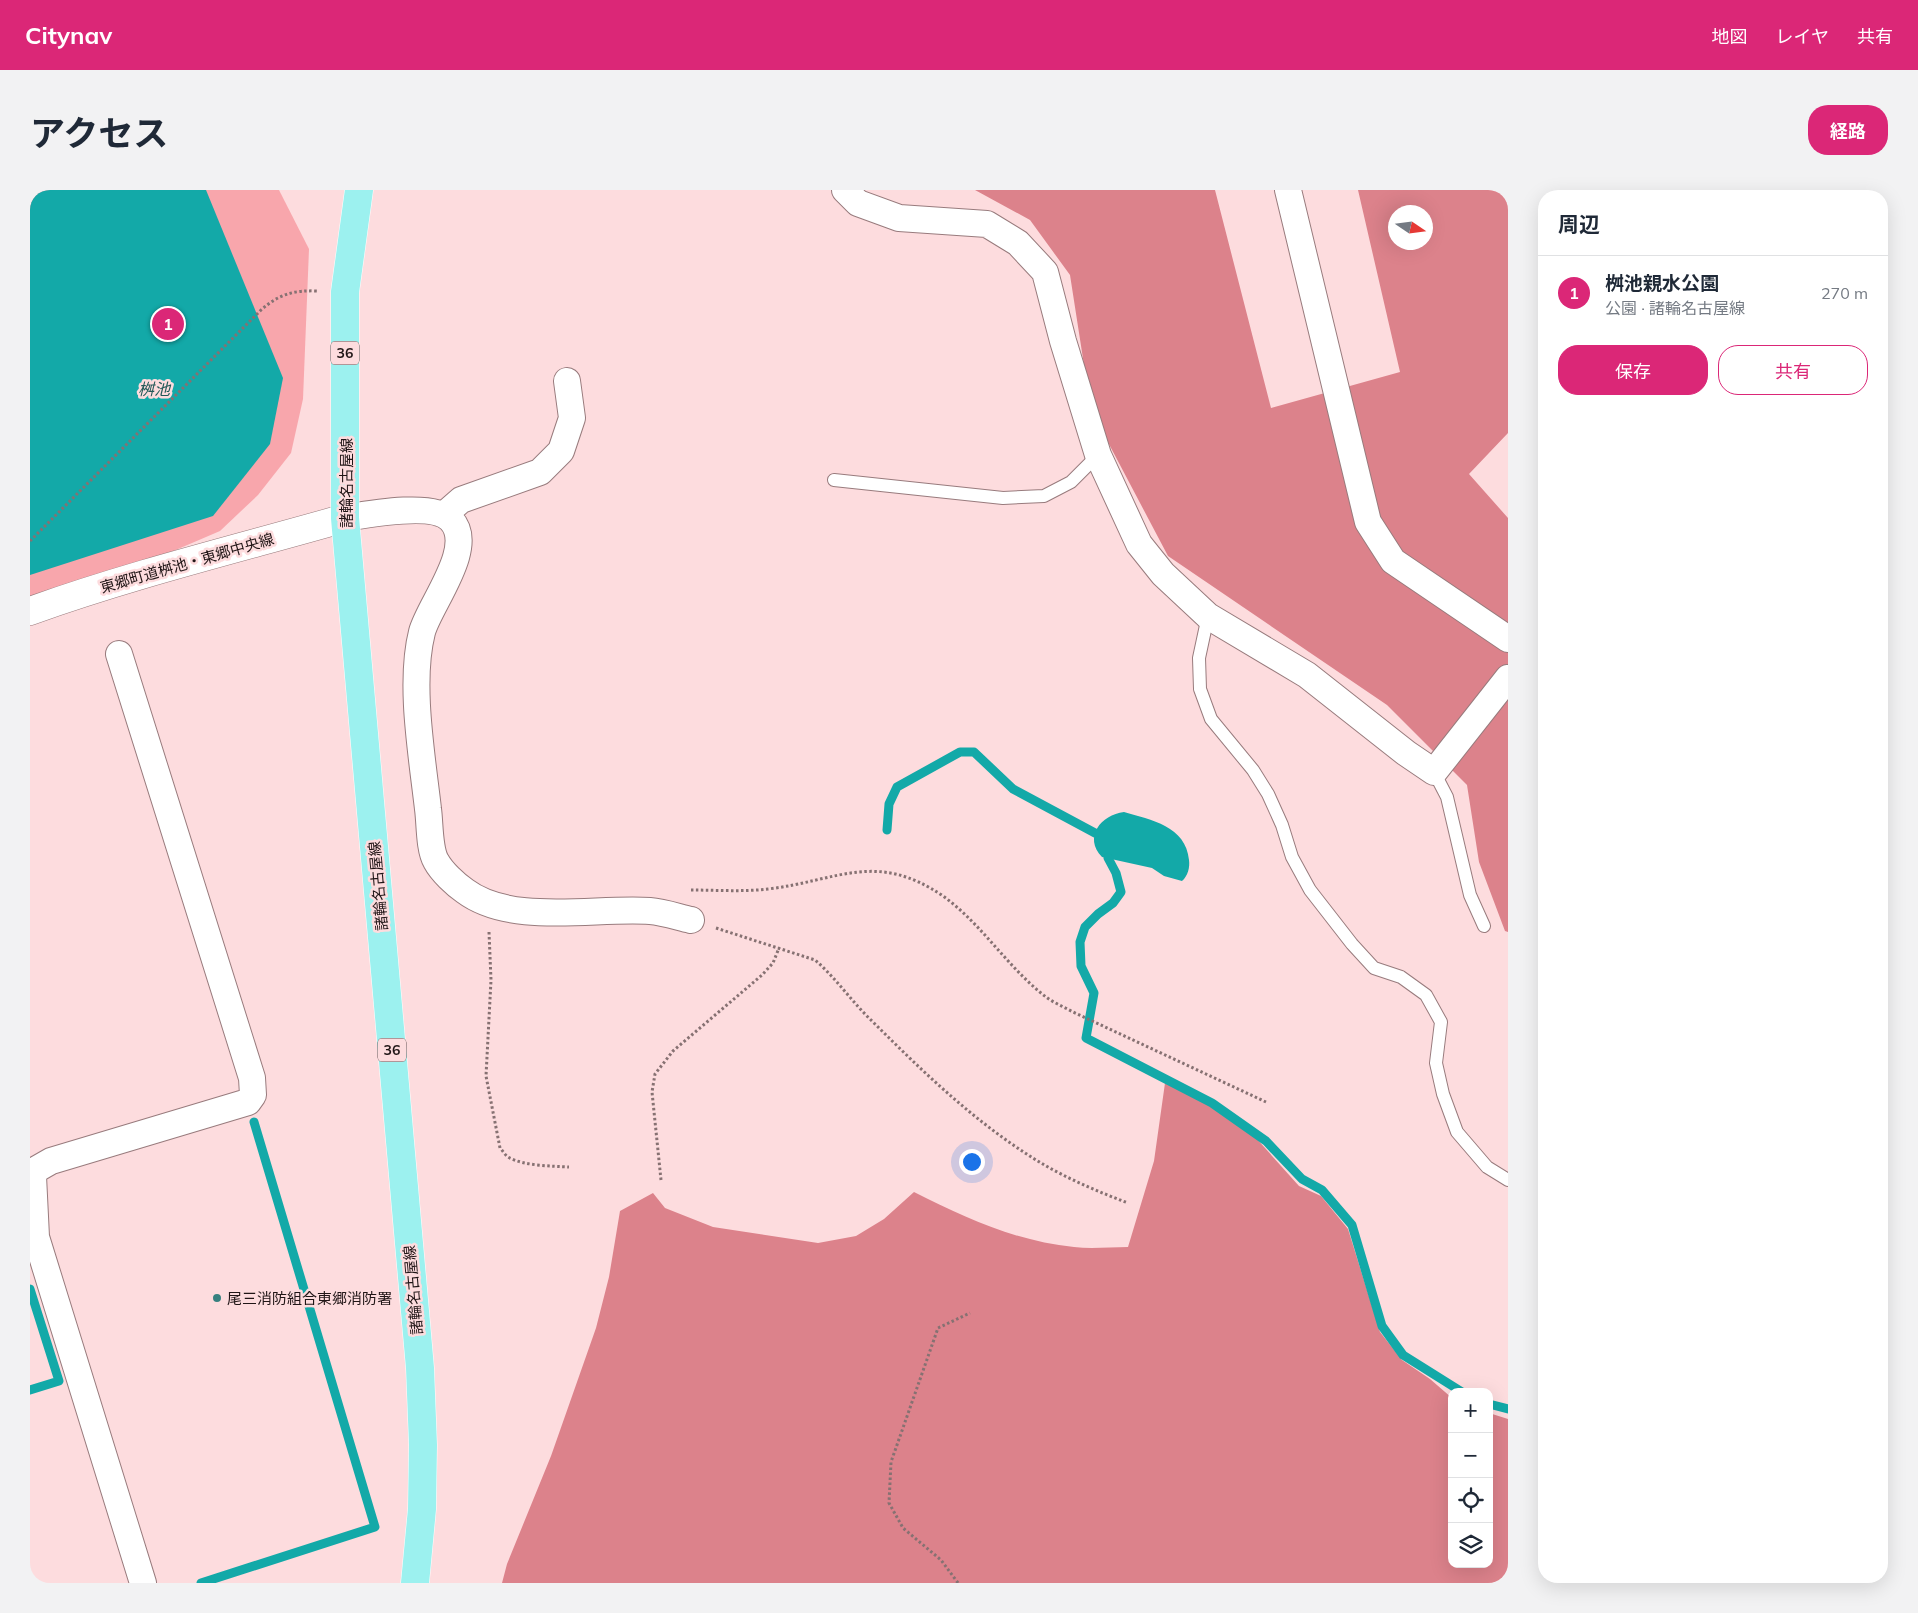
<!DOCTYPE html>
<html lang="ja">
<head>
<meta charset="utf-8">
<style>
  :root { --surface:#fff; --page:#f2f2f3; --text:#1f2937; --muted:#747a83; --line:#e0e1e3; --accent:#db2777 }
  body { margin:0; font-family:Mulish,"Noto Sans JP",sans-serif; background:var(--page); color:var(--text) }
  .controls { position:absolute; right:15px; bottom:15px; display:grid; overflow:hidden; border-radius:10px; box-shadow:0 5px 20px #0002 }
  .controls button { width:45px; height:45px; display:grid; place-items:center; padding:0; border:0; border-bottom:1px solid var(--line); background:var(--surface); color:var(--text); font:25px sans-serif }
  .compass { position:absolute; left:1358px; top:15px; width:45px; height:45px; border-radius:50%; background:var(--surface); box-shadow:0 5px 20px #0002; rotate:103deg }
  .you { position:absolute; left:941px; top:971px; width:18px; height:18px; margin:-12px; border:4px solid #fff; border-radius:50%; background:#1a73e8; box-shadow:0 0 0 8px #1a73e833 }
  .badge { display:grid; place-items:center; width:32px; height:32px; border-radius:50%; background:var(--accent); color:#fff; font-size:16px; font-weight:700 }
  .pin { position:absolute; translate:-50% -50%; border:2px solid #fff; box-shadow:0 1px 5px #0006 }
  .list { margin:0; padding:0; list-style:none }
  h2 { display:flex; justify-content:space-between; align-items:center; height:65px; margin:0; padding:0 20px; font-size:21px }
  h2 small { font-size:16px; font-weight:400; color:var(--muted) }
  .list li { display:grid; grid-template-columns:32px 1fr auto; gap:15px; align-items:center; box-sizing:border-box; height:75px; padding:0 20px; border-top:1px solid var(--line) }
  .list b { display:block; font-size:19px; white-space:nowrap }
  .list p { margin:0; font-size:16px; white-space:nowrap; color:var(--muted) }
  .list em { font-size:16px; font-style:normal; color:var(--muted) }
  .actions { display:flex; gap:10px; padding:15px 20px }
  .actions a { flex:1; padding:11px 0; border:1px solid var(--accent); border-radius:20px; text-align:center; font-size:18px; color:var(--accent) }
  .actions .main { background:var(--accent); color:#fff }
  .icon { flex:none; width:28px; height:28px; fill:none; stroke:currentColor; stroke-width:2; stroke-linecap:round; stroke-linejoin:round }
  .map { position:relative; flex:none; width:1478px; height:1393px; overflow:hidden; border-radius:20px }
  header { display:flex; align-items:center; gap:30px; box-sizing:border-box; height:70px; padding:0 25px; background:var(--accent); color:#fff }
  header strong { font-size:24px }
  nav { display:flex; gap:28px; margin-inline-start:auto; font-size:18px }
  .intro { display:flex; align-items:center; justify-content:space-between; box-sizing:border-box; height:120px; padding:0 30px }
  h1 { margin:0; font-size:35px }
  .button { padding:12px 22px; border-radius:20px; background:var(--accent); color:#fff; font-size:18px; font-weight:700 }
  main { display:flex; gap:30px; padding:0 30px }
  aside { flex:1; background:var(--surface); border-radius:20px; box-shadow:0 5px 20px #0002 }
  .map>svg:first-child { display:block }
</style>
</head>
<body>
<header>
<strong>Citynav</strong>
<nav><a>地図</a><a>レイヤ</a><a>共有</a></nav>
</header>
<div class="intro"><h1>アクセス</h1><a class="button">経路</a></div>
<main>
<div class="map">
<svg width="1478" height="1393" viewBox="0 0 1478 1393">
  <rect width="100%" height="100%" fill="#fddcde"/>
  <!-- green -->
  <path fill="#f8a6ac" d="M0 0H249L279 59 273 209 261 263 228 305 190 341 141 362 0 409Z"/>
  <!-- forest -->
  <g fill="#dc828b" fill-rule="evenodd">
    <path d="M945 0H1185L1241 218 1370 182 1328 0H1478V243L1439 284 1478 328V742L1475 741 1449 672 1437 595 1357 515 1138 366 1061 220 1040 85 1000 30ZM1366 22H1396V52H1366Z"/>
    <path d="M1135 893 1184 918 1226 948 1269 996 1291 1006 1318 1039 1350 1142 1372 1170 1400 1189 1422 1208V1374H1459V1223L1478 1229V1393H472L477 1374 521 1266 566 1138 579 1087 590 1021 623 1003 635 1018 683 1037 788 1053 826 1046 854 1029 884 1002C936 1028 985 1051 1044 1057 1061 1059 1080 1057 1098 1057L1124 971Z"/>
  </g>
  <!-- water -->
  <g fill="#13a9a8">
    <path d="M0 0H176L253 188 240 254 183 326 0 385Z"/>
    <path d="M1094 622C1121 630 1156 636 1159 670 1160 677 1158 686 1152 691L1134 686 1122 678 1072 667C1053 647 1071 625 1094 622Z"/>
  </g>
  <g fill="none" stroke-linecap="round" stroke-linejoin="round">
    <!-- stream -->
    <g stroke="#13a9a8" stroke-width="9">
      <path d="M857 640 859 614 867 597 930 562H944L983 599 1065 643"/>
      <path d="M1078 668 1086 683 1091 702 1083 713 1068 724 1055 737 1050 752 1051 776 1064 803 1056 848 1182 913 1236 951 1272 989 1292 1000 1322 1035 1352 1136 1373 1165 1432 1202"/>
      <path d="M0 1099 29 1191 0 1200"/>
      <path d="M1459 1214 1478 1219"/>
      <path d="M171 1393 345 1337 224 932"/>
    </g>
    <!-- lane casing -->
    <g stroke="#987b7d" stroke-width="14">
      <g id="lane">
        <path d="M804 290 973 308 1014 306 1041 292 1068 265"/>
        <path d="M1178 426 1169 468 1170 499 1181 529 1223 580 1238 604 1252 635 1262 667 1280 700 1322 754 1344 778 1371 787 1396 805 1411 832 1406 873 1413 904 1427 942 1457 977 1478 990"/>
        <path d="M1404 582 1417 607 1440 705 1454 736"/>
      </g>
    </g>
    <!-- street casing -->
    <g stroke="#987b7d" stroke-width="28">
      <g id="street">
        <path d="M815 0 828 13 869 28 957 34 988 53 1015 82 1033 151 1068 265 1109 354 1133 384 1178 426 1277 485 1376 563 1404 582 1478 488"/>
        <path d="M1258 0 1338 332 1363 371 1478 449"/>
        <path d="M415 324 431 310 510 282 531 261 542 228 537 191"/>
        <path d="M315 328C339 324 404 312 421 330 447 357 399 415 392 442 379 493 392 566 398 619 400 633 399 659 406 671 412 682 425 694 435 701 482 736 565 717 620 721 633 722 648 727 661 730"/>
        <path d="M89 464 222 888 223 905 218 912 21 971 7 979 3 986 6 1047 113 1393"/>
      </g>
    </g>
    <!-- secondary casing -->
    <g stroke="#987b7d" stroke-width="29">
      <path id="secondary" d="M0 421C103 384 210 358 315 328"/>
    </g>
    <!-- primary casing -->
    <g stroke="#fff" stroke-width="29">
      <path id="primary" d="M329 0 315 102V328L390 1178 393 1255 392 1319 385 1393"/>
    </g>
    <!-- path -->
    <g stroke="#867172" stroke-width="3" stroke-dasharray="2.5 2.5" stroke-linecap="butt">
      <path d="M0 351 231 120C249 104 264 100 288 101"/>
      <path d="M661 700C686 700 713 702 738 699 807 691 846 660 913 706 952 734 978 778 1016 807 1024 813 1034 817 1043 822L1236 912"/>
      <path d="M686 738 785 770C806 788 822 812 842 831 894 883 948 935 1011 973 1038 989 1069 1002 1098 1013"/>
      <path d="M459 742 461 790 456 886 470 958C473 961 475 965 478 967 493 976 522 976 539 977"/>
      <path d="M631 990 622 902 625 884 643 861 732 785 743 773 749 758"/>
      <path d="M928 1393 911 1370 873 1338 859 1313 861 1272 908 1138 940 1123"/>
    </g>
    <!-- lane -->
    <use href="#lane" stroke="#fff" stroke-width="12"/>
    <!-- street -->
    <use href="#street" stroke="#fff" stroke-width="26"/>
    <!-- secondary -->
    <use href="#secondary" stroke="#fff" stroke-width="28"/>
    <!-- primary -->
    <use href="#primary" stroke="#9cf1ef" stroke-width="28"/>
  </g>
  <!-- markers -->
  <circle fill="#37807f" stroke="#fddcde" stroke-width="2" cx="187" cy="1108" r="5"/>
  <g text-anchor="middle" dominant-baseline="central" stroke-width="5" stroke-linejoin="round" paint-order="stroke">
    <!-- shield labels -->
    <g fill="#fddcde" stroke="#625152" stroke-width="1">
      <rect x="301" y="151.5" width="28" height="23" rx="4"/>
      <rect x="348" y="848.5" width="28" height="23" rx="4"/>
    </g>
    <g font-size="14" font-weight="bold" fill="#201516">
      <text x="315" y="163">36</text>
      <text x="362" y="860">36</text>
    </g>
    <!-- street labels -->
    <g font-size="15" fill="#201516" stroke="#fddcde">
      <text transform="translate(316 293) rotate(-90)">諸輪名古屋線</text>
      <text transform="translate(157 373) rotate(-16)">東郷町道桝池・東郷中央線</text>
      <text transform="translate(348 696) rotate(-95)">諸輪名古屋線</text>
      <text transform="translate(383 1100) rotate(-95)">諸輪名古屋線</text>
    </g>
    <!-- poi labels -->
    <g font-size="15" fill="#201516" stroke="#fddcde" text-anchor="start">
      <text x="197" y="1108">尾三消防組合東郷消防署</text>
    </g>
    <!-- water labels -->
    <g font-size="16" font-style="italic" fill="#235958" stroke="#fddcde">
      <text x="124" y="199">桝池</text>
    </g>
  </g>
</svg>
<div class="controls">
<button>+</button>
<button>−</button>
<button><svg class="icon" aria-label="locate" viewBox="0 0 24 24"><circle cx="12" cy="12" r="6"/><path d="M12 2v4M12 18v4M2 12h4M18 12h4"/></svg></button>
<button><svg class="icon" aria-label="layers" viewBox="0 0 24 24"><path d="M12 4l9 5-9 5-9-5zM3 14l9 5 9-5"/></svg></button>
</div>
<svg class="compass" viewBox="-18 -18 36 36"><path d="M0-13l5 13h-10z" fill="#e53935"/><path d="M0 13l5-13h-10z" fill="#747a83"/></svg>
<div class="you"></div>
<div class="pin badge" style="left:138px;top:134px">1</div>
</div>
<aside>
<h2>周辺<small></small></h2>
<ul class="list">
<li><span class="badge">1</span><div><b>桝池親水公園</b><p>公園 · 諸輪名古屋線</p></div><em>270 m</em></li>
</ul>
<div class="actions"><a class="main">保存</a><a>共有</a></div>
</aside>
</main>
</body>
</html>
